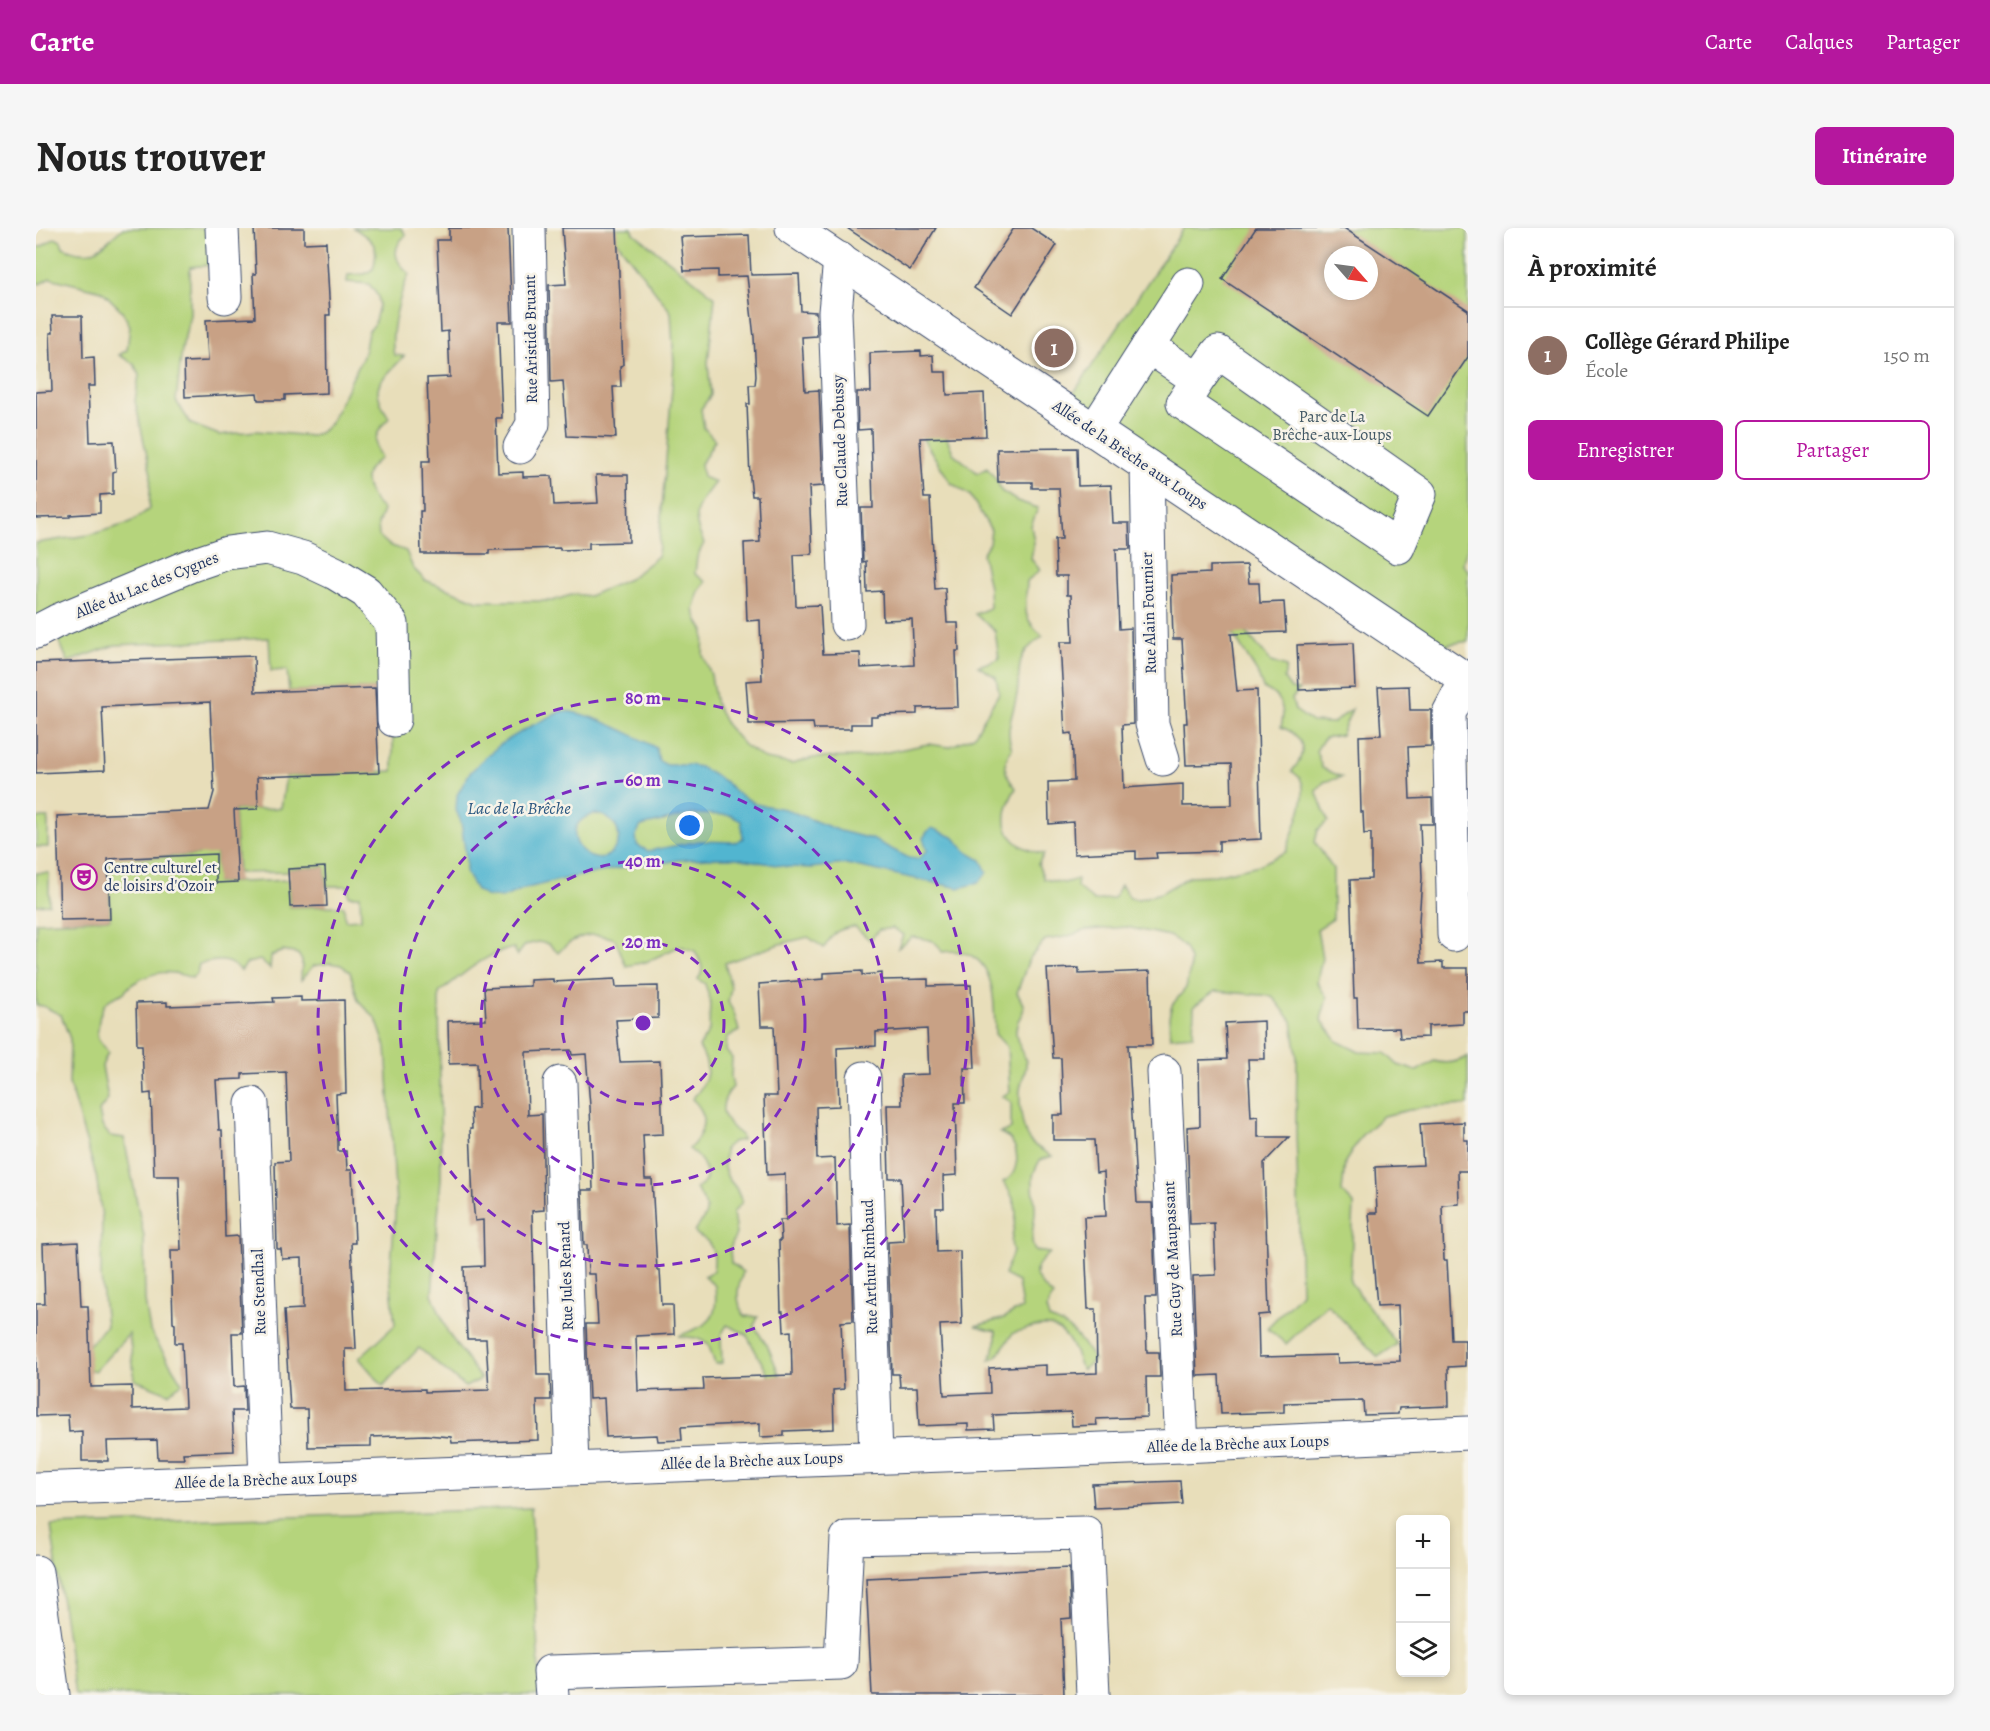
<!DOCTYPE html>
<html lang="fr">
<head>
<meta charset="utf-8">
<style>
  :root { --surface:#fff; --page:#f6f6f6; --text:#222; --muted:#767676; --line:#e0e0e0; --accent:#b5179e }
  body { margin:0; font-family:Alegreya,serif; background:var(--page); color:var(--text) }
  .controls { position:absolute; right:18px; bottom:18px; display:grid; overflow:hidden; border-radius:9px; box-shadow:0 3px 9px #0003 }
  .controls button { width:54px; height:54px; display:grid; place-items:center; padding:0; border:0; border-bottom:2px solid var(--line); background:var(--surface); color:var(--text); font:30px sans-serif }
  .compass { position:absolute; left:1288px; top:18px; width:54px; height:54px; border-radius:50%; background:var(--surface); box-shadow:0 3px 9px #0003; rotate:118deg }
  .you { position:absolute; left:654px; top:598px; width:21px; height:21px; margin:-15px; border:4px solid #fff; border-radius:50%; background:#1a73e8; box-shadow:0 0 0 9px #1a73e833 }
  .badge { display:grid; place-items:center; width:39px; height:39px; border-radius:50%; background:var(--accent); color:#fff; font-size:20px; font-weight:700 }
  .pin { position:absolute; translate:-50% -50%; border:3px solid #fff; box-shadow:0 2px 6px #0006 }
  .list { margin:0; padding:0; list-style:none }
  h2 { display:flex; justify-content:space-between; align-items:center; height:78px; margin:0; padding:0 24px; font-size:26px }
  h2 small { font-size:20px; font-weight:400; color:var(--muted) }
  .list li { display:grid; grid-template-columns:39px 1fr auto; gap:18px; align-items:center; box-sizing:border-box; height:96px; padding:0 24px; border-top:2px solid var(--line) }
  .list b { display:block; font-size:22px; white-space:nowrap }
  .list p { margin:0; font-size:20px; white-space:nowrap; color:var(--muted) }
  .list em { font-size:20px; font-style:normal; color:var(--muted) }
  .actions { display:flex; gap:12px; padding:18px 24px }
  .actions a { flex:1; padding:14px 0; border:2px solid var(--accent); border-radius:9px; text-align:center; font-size:21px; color:var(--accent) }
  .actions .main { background:var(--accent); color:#fff }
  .icon { flex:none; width:33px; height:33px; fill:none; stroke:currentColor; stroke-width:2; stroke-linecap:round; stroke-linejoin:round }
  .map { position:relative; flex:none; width:1432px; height:1467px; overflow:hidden; border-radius:9px }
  header { display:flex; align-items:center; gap:36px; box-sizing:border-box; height:84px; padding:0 30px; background:var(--accent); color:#fff }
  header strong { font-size:28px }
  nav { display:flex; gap:33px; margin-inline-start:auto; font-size:21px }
  .intro { display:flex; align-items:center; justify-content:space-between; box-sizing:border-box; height:144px; padding:0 36px }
  h1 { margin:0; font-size:42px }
  .button { padding:15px 27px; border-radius:9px; background:var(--accent); color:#fff; font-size:21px; font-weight:700 }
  main { display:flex; gap:36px; padding:0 36px }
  aside { flex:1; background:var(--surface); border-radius:9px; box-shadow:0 3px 9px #0003 }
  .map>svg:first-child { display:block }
</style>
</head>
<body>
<header>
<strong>Carte</strong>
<nav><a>Carte</a><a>Calques</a><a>Partager</a></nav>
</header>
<div class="intro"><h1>Nous trouver</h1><a class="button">Itinéraire</a></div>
<main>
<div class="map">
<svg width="1432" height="1467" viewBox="0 0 1432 1467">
  <rect width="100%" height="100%" fill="#f7f3e8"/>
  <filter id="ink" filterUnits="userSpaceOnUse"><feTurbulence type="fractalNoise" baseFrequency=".0167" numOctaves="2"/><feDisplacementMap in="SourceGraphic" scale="12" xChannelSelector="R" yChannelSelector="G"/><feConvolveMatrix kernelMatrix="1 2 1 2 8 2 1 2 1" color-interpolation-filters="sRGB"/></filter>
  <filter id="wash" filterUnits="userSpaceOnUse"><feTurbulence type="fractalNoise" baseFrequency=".008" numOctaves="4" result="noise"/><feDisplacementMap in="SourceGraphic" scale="24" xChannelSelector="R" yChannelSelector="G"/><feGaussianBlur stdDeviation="1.35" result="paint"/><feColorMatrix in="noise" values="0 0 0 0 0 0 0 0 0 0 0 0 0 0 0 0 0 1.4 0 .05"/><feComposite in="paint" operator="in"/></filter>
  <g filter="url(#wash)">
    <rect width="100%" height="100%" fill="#e8deba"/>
    <!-- green -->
    <g fill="#b5d47b" stroke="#68826c" stroke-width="1.5" fill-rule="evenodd">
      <path d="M87 0H173L174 37 154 39V87L146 121 140 173 155 196 183 207 220 203 275 208 285 204 294 196 328 126 332 104 338 97 343 77 342 68 333 56 311 54 312 47 329 46 337 41C344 16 338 14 318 0H365L370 7C355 20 358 33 373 46 364 66 353 105 358 127L368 128C345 155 331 155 353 190 340 203 335 214 345 230 341 233 336 237 333 241 324 254 337 273 347 282L342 296 343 308 353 317 370 323 377 340 389 352 442 373H516L538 366 553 368 593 351 622 328 638 136 635 84 571 0H596L598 5 679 69 672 135 675 167 665 181 668 200 679 212 665 236 667 249 679 254C661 278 653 285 668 315L661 329 659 346 670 354 663 363 658 382 663 395 668 403 667 427 675 447 680 477 691 498 708 517 729 531 756 536 777 530 827 529 892 516 913 519 938 508 963 465 960 449 942 438 963 431 959 403 939 386 954 380 953 360 946 326 953 315 955 302 934 267 915 255 887 211 902 187 917 225 942 245 951 240 962 254 965 263 981 273 1002 280 995 298 998 314 995 331 1004 342 991 353C990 380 984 389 1007 408 998 415 988 422 985 432 982 443 983 455 981 466 978 484 968 502 976 521 965 535 968 547 980 560 960 594 969 618 1008 626L1002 636 1008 651 1028 655 1042 651 1041 659 1058 673 1078 670 1085 657 1094 670 1103 671 1125 665 1154 648 1179 647 1223 637 1250 624C1255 607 1276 564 1263 549 1261 547 1258 545 1256 543 1272 524 1269 508 1245 499 1250 480 1245 468 1227 460L1221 444 1195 403 1204 401 1212 406 1235 434 1250 439 1248 451 1255 461 1263 462 1256 471 1259 482 1276 494 1297 495 1316 481 1305 507 1288 510 1280 523 1286 540 1306 549 1288 554 1280 563 1292 593 1282 602 1279 614 1297 641V691L1281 701 1286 730 1281 754 1291 770 1285 791 1301 813 1323 824 1349 825 1362 837 1381 843 1398 833C1411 837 1421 835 1432 828V877L1387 879 1347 888 1326 907 1309 934 1306 964 1318 976 1314 1054 1361 1116 1342 1129 1291 1076 1250 1116 1231 1100 1265 1065 1260 903 1261 830 1256 793 1236 768 1179 763 1158 778 1157 807 1134 809 1133 789 1136 777 1150 760 1154 742V732L1149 720 1140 712 1133 708 1090 699 1051 702 1029 709 1009 712 993 731 981 765C996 789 981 782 980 803 979 815 989 824 990 834 991 842 985 853 984 862 983 873 986 903 993 912 999 919 1008 923 1016 928L1004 932C1001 938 997 944 997 950 996 961 999 970 999 980 1000 994 992 1010 999 1023L1014 1025C991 1043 999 1051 1017 1068L1010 1081 1013 1091C1038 1099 1044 1111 1058 1132L1046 1142C1039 1124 1030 1094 1005 1098 995 1099 986 1103 977 1105L961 1128 954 1132 960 1114V1103L939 1098 966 1091 986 1080 982 1054 968 1047 977 1024C972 1011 980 999 980 985 980 974 974 963 967 954 983 947 985 923 973 910 971 908 967 907 964 905L975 901V874L966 868 974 864 971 819 959 806C958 768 960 717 906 724 900 710 890 711 876 709L862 720 867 707 857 700 843 702 834 712 819 699C801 700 797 705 788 720L772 709 744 716 689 735 695 760 692 774 698 785 703 803 691 809 690 823 696 830 695 849 697 859C680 877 686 894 705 907L706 912 696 914 689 920 688 940 692 950 700 960 706 974 697 985 700 1006 694 1021 695 1035 707 1044C701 1062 699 1070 708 1088L722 1089 718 1098 732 1119 744 1148 737 1155 710 1106 691 1097 685 1107 686 1135 679 1136 672 1115 660 1110 642 1108C673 1096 683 1094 679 1058L668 1048 677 1043C679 1032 679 1022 671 1013 667 1009 662 1009 658 1003 674 986 674 980 660 961 681 951 666 930 653 921 668 907 674 886 656 871 673 853 676 840 663 819L673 803 674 772 669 756 662 751C670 740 664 734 659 723L644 718 610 734 590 738 579 711C556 703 538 707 522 725L513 716 502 714 489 717 481 728 478 720C449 725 426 747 403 765L405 950 396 1066 412 1105 445 1151 429 1159 383 1120 347 1158 323 1130 359 1097 354 1047 360 976 350 819 340 791 322 772 314 744 305 737 294 735 277 738 265 752 266 733 262 726 247 723 235 728 234 741 224 732 211 735 205 743C190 729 181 732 163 736L161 745 156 750C133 741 118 743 98 755 93 758 91 762 87 765 80 769 72 770 68 777 62 787 62 799 61 809L72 824 66 838 72 871 63 883 66 898 74 908 88 910 108 1009 109 1073 114 1103 146 1155 132 1165 99 1152 93 1106 59 1143 36 1136 70 1098 65 1049 66 989 60 947 33 856 34 811 25 787 7 778 0 777V694L74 691 72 607 103 630 162 627 179 603 181 655 253 652 254 679 308 678 309 692 325 691 324 668H313L312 658H290L289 639 253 641V644L202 645 198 582 245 580 250 548 357 543V460L253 463 251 442 235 443 233 410 79 417 32 434 22 410 0 404V315L53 307 94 295 113 281 115 246 99 173 103 147 98 136 83 127 91 122 94 98 86 83 66 63 14 50 4 56 0 54V19H5L19 10 25 13 27 19C58 33 64 19 87 0Z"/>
      <path d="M1148 0H1432V318L1426 336 1432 342V413L1414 416 1391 427 1046 189 1037 166ZM1297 27H1333V63H1297Z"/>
      <rect x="0" y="590" width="12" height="29"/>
      <path d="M0 645H13V676L0 677Z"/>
      <path d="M495 1280 504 1467H39L15 1298Z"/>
    </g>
    <!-- water -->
    <path fill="#51b5d0" stroke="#367297" stroke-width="1.5" fill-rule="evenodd" d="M526 483C553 484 596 506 620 520L623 533 631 537H653L664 539 690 554 699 564 720 576 749 581 804 603 836 611 873 630 882 631 891 623 887 610 891 604 896 600 917 609 931 624 945 632 951 644C944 657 936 656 923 660L810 636 775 640 752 639 700 630H672L642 632 627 635 605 636 528 651 487 661 466 670 449 668 440 662 430 645V629L425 594 420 582 421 567 433 546 444 534 466 515 495 498ZM560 586C576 588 589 604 579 620 556 654 513 595 560 586ZM656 586 694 587 705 593 707 610 700 614 663 613 612 623 601 617 600 607 605 598Z"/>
    <g id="blocks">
      <!-- building -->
      <g fill="#c8a185" fill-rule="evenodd">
        <path d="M218 0H268V15L290 14 294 87H290L291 165 249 167V172H222L221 165 149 169 148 134 172 133 170 92 219 90 217 46H220Z"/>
        <path d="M413 0H472L476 94H462L466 190H460L462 245 487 244V249L516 248 518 277 562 275 560 247H592L593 314 553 315V321L524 322V320L453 322V326H385L384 283H387L386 233H394L391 150 414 149 412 103 405 104 401 12H413Z"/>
        <path d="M526 0H581L587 137 584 138 585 159H577L580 210 531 208 527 153 515 154 513 57 530 56Z"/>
        <path d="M811 0H900L874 42Z"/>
        <path d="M978 0H995L1021 17 976 86 938 60Z"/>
        <path d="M1220 0H1308L1432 82V129L1392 188 1186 51ZM1297 27H1333V63H1297Z"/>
        <path d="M713 7 715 47 763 46 765 83 780 84 781 108 766 109 769 163 783 162 787 258 773 259 776 326 758 327 760 378 784 377 787 426 824 425 825 440 878 437 876 391 847 392 846 363 831 364 830 333 827 334 825 280H837L835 201 822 202 821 164H835L834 125 885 123V128L897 127 898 144H910L911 167 948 165 950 208 884 210 888 270H894L899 361 909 360 911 395H922L923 423H920L922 479 881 480V486L842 487V489H835V496H815V501H778L777 495 713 496 710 453 726 452 724 392 711 393 708 315 724 314 722 268H716L714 250 711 176H714L713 157H719L720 148 718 109 711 48 682 49V42L648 43 645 9Z"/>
        <path d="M16 88H46L47 130 58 129 59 158H52L54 214 78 213 80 243 77 244V266L64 267V285L34 287V289L0 290V164L16 163 14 105H17Z"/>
        <path d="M1041 220 1042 258 1075 257 1077 295H1093L1094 321H1080L1083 401 1095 400 1097 496 1086 497 1088 560 1147 556V578L1196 577 1195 536 1150 537 1148 495H1151L1146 411H1137L1135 347 1174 345V338L1211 337 1213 355H1223L1224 375 1248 374 1250 404 1195 406 1201 463 1221 462 1225 611 1183 613V623L1120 625 1121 630 1100 631V623L1038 626 1037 594 1013 596 1012 554 1038 553 1036 505 1029 506 1024 414H1037L1035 367H1031V348H1020L1019 311H1026L1023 260H996V254H962L961 221Z"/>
        <path d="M1317 415 1319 460 1263 462 1261 417Z"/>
        <path d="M218 428 219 464 339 460 343 545 221 549 222 581 198 582 202 654 180 655V626L72 631 74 691 24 692 21 588 173 582 178 564 174 474 66 479 69 542 0 545V435Z"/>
        <path d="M1373 458 1374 482H1395V518L1372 519 1374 571 1396 570 1397 596H1384L1386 650 1383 693 1385 735 1407 734V740H1432V783H1427V796L1392 798V809L1364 810 1363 800 1322 801 1321 770H1318L1314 652 1335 651V605L1328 606 1327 584H1325L1323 508 1345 507 1342 459Z"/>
        <path d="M289 639 291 678 254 679 252 641Z"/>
        <path d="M1043 740V746L1114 743 1116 817H1092L1101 975H1116L1120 1070H1109L1111 1124H1123L1124 1149H1110L1111 1189 1060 1191 1061 1197 1036 1198 1035 1184 957 1187 958 1201 932 1202V1196L883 1198 881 1159H864L863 1146H856L852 1014 868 1013 865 950H853L851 877H866L865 847 893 846 891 801 840 804V818L801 820 803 878 780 879 781 931 799 930 801 998 814 997 817 1093 805 1094 808 1161 797 1162 798 1201 748 1203V1208L724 1209V1195L645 1199 646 1212 622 1213 621 1207 570 1209 568 1170 553 1171 550 1096H562L559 1046H552L551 1017H548L546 962H557L554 878 550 826 536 827 535 822 490 824 492 887 506 886 508 982 496 983 501 1147H514L515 1172H501L502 1212 416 1215 415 1209 390 1207 335 1209V1218L272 1219 271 1181H254L248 1082 267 1081 266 1030 246 1031 245 1021H241L239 934 253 933 250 844 206 846V851L180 852 183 902H186L189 1009 202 1008 206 1105H196L198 1159 208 1158 209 1183H196L198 1223 147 1225 148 1231H122L121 1212 71 1213 72 1233H46V1203L33 1204 32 1187 0 1188V1076H9L7 1016 42 1014 45 1078H52L55 1159 96 1158V1181L149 1179 146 1115H139V1096L137 1095 135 1022H145L143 948H118L115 865 108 866 106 817H101L100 775 131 774V778L238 774 237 770 265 769V773L308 772 310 865 300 866 302 915V923H310L311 942H316L319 1015H315L320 1121H309L310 1163 389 1161V1164L453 1162 450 1111H431L428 1039 448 1038 447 992 439 993 437 974 434 901H436L435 881 442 880 441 835 413 836 412 793 450 792 448 760 494 758V752L517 751V754L579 751 580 759 622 758V790L580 792 584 834 624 833 627 906 607 907 609 951H616L621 1042H624L626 1077H637L638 1106 600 1108 602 1163 668 1161 667 1150 756 1147 755 1103 748 1104 747 1084H745L743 1012H745L744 992H750L749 946 731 947 728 868H741L738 798H725L723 756 788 751V745L826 743V747L846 745V752L892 751V758L935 757 939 840H928L929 875H919L921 947 907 948 908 980H900L901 1024 924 1023 926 1096 904 1097 908 1167 954 1165 953 1140 1010 1137V1147L1061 1145 1060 1081H1052L1048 989 1070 988 1068 944 1060 945 1058 912H1017V887H1027L1025 830H1017L1011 741Z"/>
        <path d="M1228 793 1229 831H1212L1215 889 1222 888V909H1253L1228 935 1233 1086 1222 1087 1223 1129 1301 1127 1302 1135 1364 1133 1362 1077 1341 1078 1333 985H1341L1339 939 1387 937 1384 896 1428 894V912H1432V943H1422L1423 976 1406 977 1408 1032H1411L1415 1112H1429V1138L1412 1139 1413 1178 1363 1180 1362 1186 1328 1187 1327 1173 1248 1175V1184L1185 1186 1183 1147 1161 1148 1157 1048 1180 1047 1178 995 1154 996 1151 899 1164 898 1163 832 1191 831 1189 795Z"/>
        <path d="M1144 1253 1146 1276 1058 1280 1056 1256Z"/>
        <path d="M1033 1340 1035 1390 1025 1391 1028 1467H836L830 1350Z"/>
      </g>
    </g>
  </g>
  <g filter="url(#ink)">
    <use href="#blocks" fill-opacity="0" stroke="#3a496c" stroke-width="1.5"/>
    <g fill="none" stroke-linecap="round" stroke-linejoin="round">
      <!-- minor casing -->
      <g stroke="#3a496c" stroke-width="35">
        <g id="minor">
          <path d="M186 0 189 69"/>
          <path d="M756 0 1432 453"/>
          <path d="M804 31 799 84 811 396"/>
          <path d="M1112 118 1162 152 1182 124 1384 266 1362 319 1147 175 1162 152"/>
          <path d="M1058 203 1152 56"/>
          <path d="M484 219 497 196 493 0"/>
          <path d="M1111 238 1116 496 1127 531"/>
          <path d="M0 404 21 393 153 338 191 325 231 320 267 330 299 345 330 364 356 396 358 492"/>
          <path d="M1418 707 1413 485 1432 449"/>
          <path d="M1128 844 1146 1218"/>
          <path d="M828 850 840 1229"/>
          <path d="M524 855 536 1240"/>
          <path d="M216 876 230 1252"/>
          <path d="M0 1261 1146 1218 1432 1205"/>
          <path d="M0 1344 17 1467"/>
          <path d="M516 1467 514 1444 805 1435 811 1310 1050 1305 1057 1467"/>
        </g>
      </g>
      <!-- minor -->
      <use href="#minor" stroke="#fff" stroke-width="33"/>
    </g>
  </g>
  <!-- distance rings -->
  <g fill="none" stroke="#7b2cbf" stroke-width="3" stroke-dasharray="10 8">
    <circle cx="607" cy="795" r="81"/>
    <circle cx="607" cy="795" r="162"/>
    <circle cx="607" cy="795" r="243"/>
    <circle cx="607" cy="795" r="325"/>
  </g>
  <!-- icons -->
  <defs>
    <g id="theatre-ring" transform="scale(1.35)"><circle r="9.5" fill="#f7f3e8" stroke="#b5179e" stroke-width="1.5"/><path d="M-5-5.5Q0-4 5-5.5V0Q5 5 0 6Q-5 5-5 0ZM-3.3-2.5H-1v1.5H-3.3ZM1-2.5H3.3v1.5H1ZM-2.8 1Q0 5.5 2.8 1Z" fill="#b5179e"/></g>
  </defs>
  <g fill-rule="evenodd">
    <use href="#theatre-ring" x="48" y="649"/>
  </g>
  <g text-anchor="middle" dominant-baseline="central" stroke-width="5" stroke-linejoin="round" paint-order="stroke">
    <!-- street labels -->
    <g font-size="16" fill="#1b2f5e" stroke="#f7f3e8">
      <text transform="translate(495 111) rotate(-91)">Rue Aristide Bruant</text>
      <text transform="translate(804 213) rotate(-92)">Rue Claude Debussy</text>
      <text transform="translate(1094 227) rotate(34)">Allée de la Brèche aux Loups</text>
      <text transform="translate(111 357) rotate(-22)">Allée du Lac des Cygnes</text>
      <text transform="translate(1113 385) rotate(-92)">Rue Alain Fournier</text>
      <text transform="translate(1137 1031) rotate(-93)">Rue Guy de Maupassant</text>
      <text transform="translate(834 1039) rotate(-92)">Rue Arthur Rimbaud</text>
      <text transform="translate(530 1048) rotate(-92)">Rue Jules Renard</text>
      <text transform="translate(223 1064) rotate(-92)">Rue Stendhal</text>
      <text transform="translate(1202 1216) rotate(-2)">Allée de la Brèche aux Loups</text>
      <text transform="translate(716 1233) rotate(-2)">Allée de la Brèche aux Loups</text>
      <text transform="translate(230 1252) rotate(-2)">Allée de la Brèche aux Loups</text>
    </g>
    <!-- park labels -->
    <g font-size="16" fill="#425865" stroke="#f7f3e8">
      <text x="1296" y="189">Parc de La<tspan x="1296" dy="18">Brêche-aux-Loups</tspan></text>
    </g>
    <!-- poi labels -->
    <g font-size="16" fill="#1b2f5e" stroke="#f7f3e8" text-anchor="start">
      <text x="68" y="640">Centre culturel et<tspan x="68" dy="18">de loisirs d'Ozoir</tspan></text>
    </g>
    <!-- water labels -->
    <g font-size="18" font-style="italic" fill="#2b5780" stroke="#f7f3e8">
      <text x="483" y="580">Lac de la Brêche</text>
    </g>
  </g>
  <circle cx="607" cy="795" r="9" fill="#7b2cbf" stroke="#f7f3e8" stroke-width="3"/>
  <g font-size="18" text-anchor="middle" font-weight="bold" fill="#7b2cbf" stroke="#f7f3e8" stroke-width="5" stroke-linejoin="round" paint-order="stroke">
    <text x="607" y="476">80 m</text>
    <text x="607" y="558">60 m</text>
    <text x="607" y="639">40 m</text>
    <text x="607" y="720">20 m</text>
  </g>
</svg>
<div class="controls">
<button>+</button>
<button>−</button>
<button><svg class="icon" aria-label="layers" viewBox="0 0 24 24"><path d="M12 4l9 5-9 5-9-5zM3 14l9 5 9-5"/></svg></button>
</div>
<svg class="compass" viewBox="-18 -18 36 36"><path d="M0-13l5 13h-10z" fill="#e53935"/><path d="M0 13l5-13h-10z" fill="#767676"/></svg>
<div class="you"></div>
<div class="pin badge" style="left:1018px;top:120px;background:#8d6e63">1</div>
</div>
<aside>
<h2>À proximité<small></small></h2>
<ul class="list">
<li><span class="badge" style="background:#8d6e63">1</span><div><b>Collège Gérard Philipe</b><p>École</p></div><em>150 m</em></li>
</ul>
<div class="actions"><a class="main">Enregistrer</a><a>Partager</a></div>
</aside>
</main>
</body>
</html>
